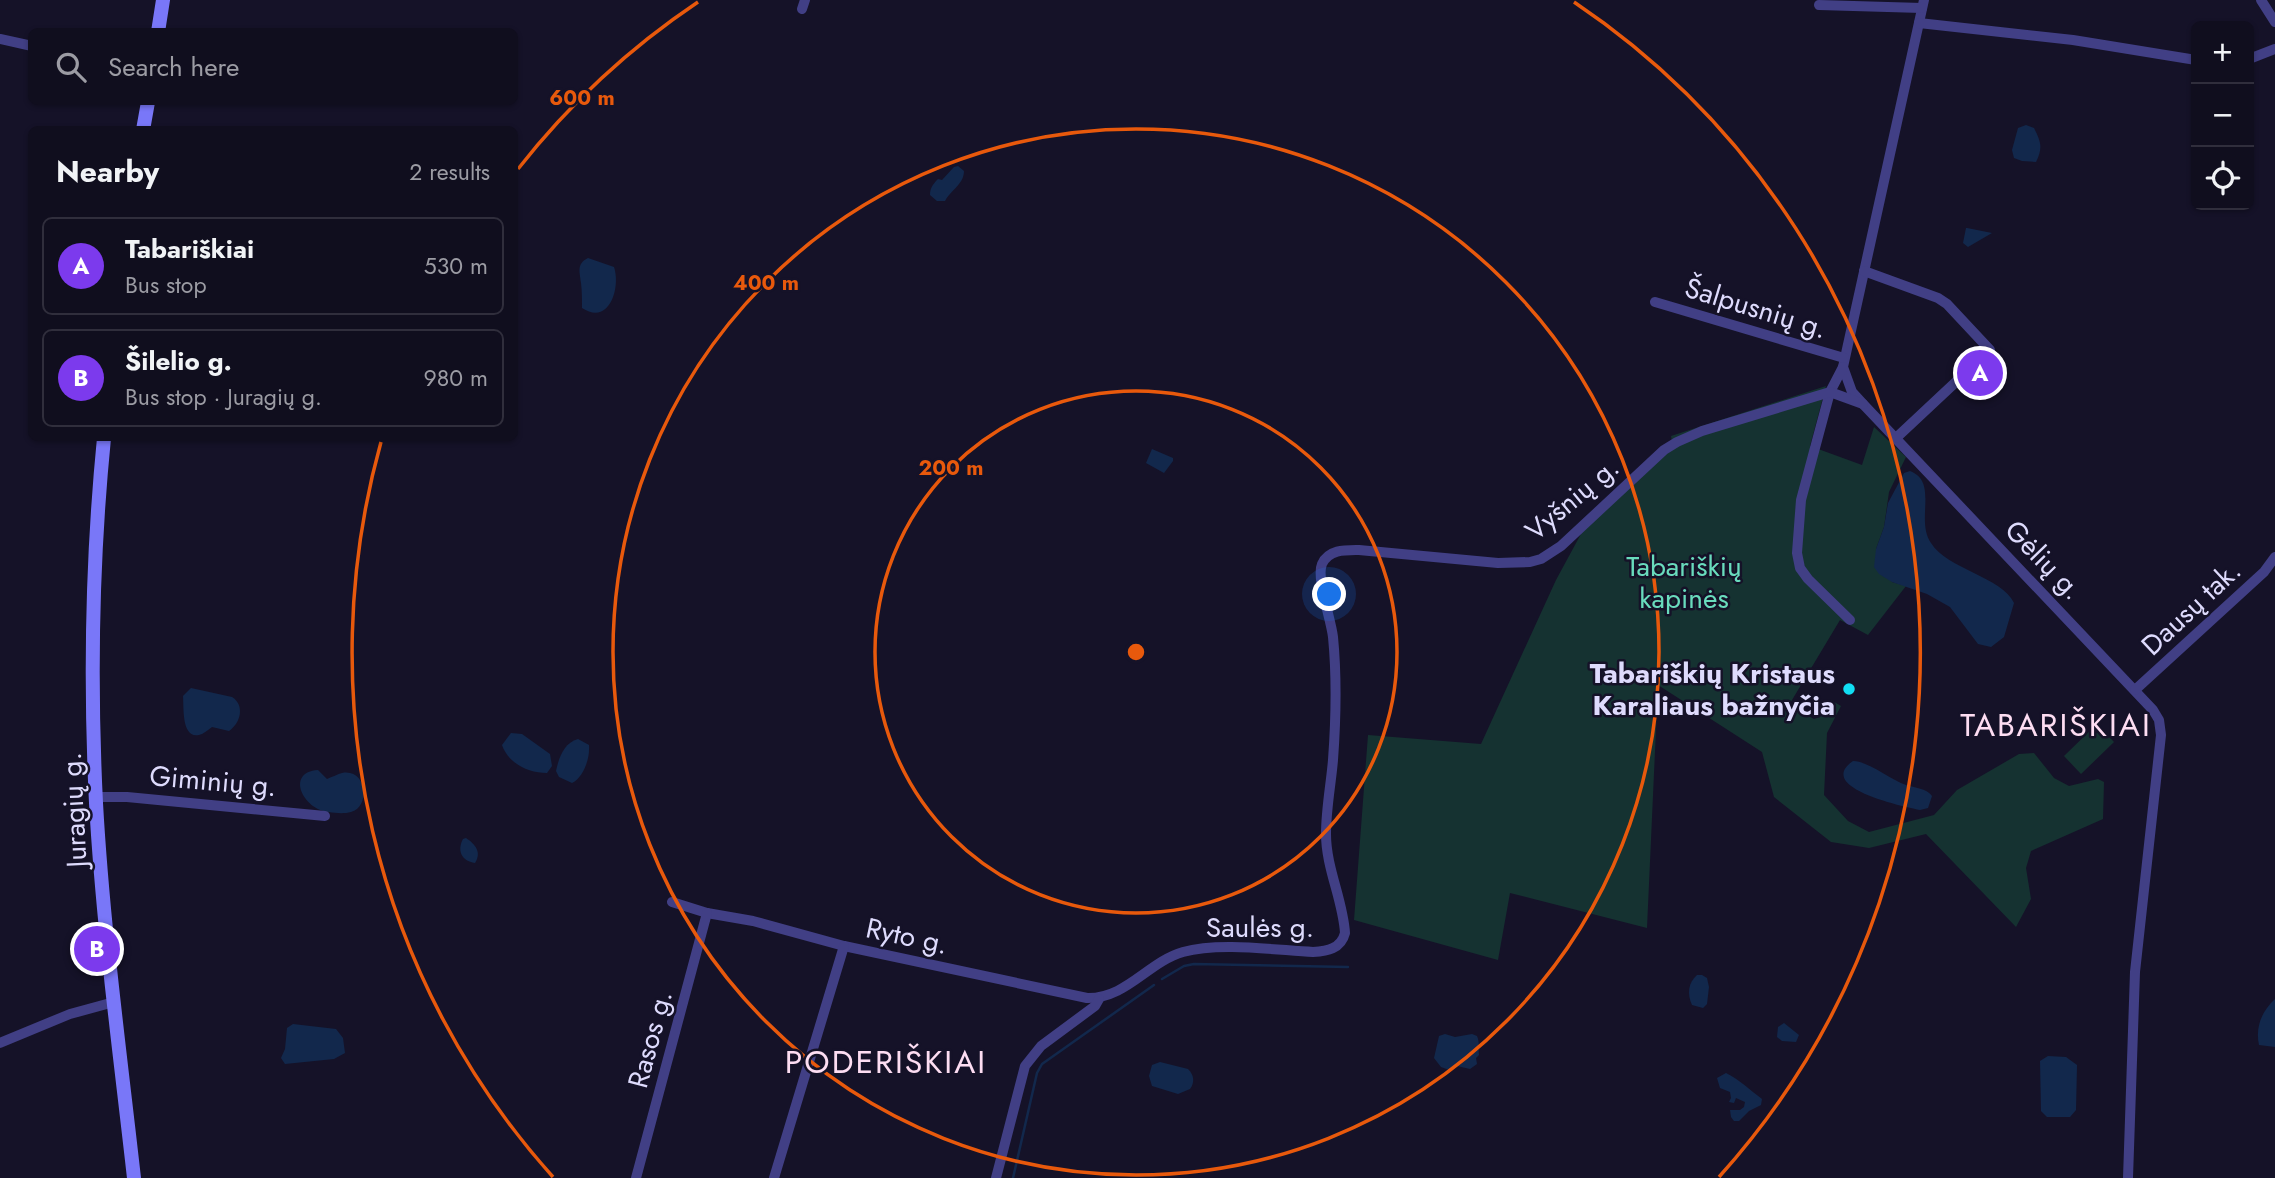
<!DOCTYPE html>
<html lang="en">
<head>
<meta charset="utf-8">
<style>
  :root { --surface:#100e1e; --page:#1e1c2b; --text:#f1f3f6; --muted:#9c9ca4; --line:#302e3c; --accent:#7c3aed }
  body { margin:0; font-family:Jost,sans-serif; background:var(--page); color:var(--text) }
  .controls { position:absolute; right:21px; top:21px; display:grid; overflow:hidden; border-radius:10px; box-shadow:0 2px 5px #0004 }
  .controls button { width:63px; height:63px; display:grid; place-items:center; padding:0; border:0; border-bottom:2px solid var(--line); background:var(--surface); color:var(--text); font:35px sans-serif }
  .you { position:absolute; left:1330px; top:595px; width:24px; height:24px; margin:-18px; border:5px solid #fff; border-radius:50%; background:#1a73e8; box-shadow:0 0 0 10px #1a73e833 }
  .badge { display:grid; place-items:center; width:46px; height:46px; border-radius:50%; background:var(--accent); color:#fff; font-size:23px; font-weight:700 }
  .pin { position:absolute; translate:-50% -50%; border:4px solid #fff; box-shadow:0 2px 7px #0006 }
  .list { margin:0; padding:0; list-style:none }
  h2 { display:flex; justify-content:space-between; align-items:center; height:91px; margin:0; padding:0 28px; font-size:30px }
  h2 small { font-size:23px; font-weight:400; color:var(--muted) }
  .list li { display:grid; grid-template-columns:46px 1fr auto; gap:21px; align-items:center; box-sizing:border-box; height:98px; margin:0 14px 14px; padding:0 14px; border:2px solid var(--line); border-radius:10px }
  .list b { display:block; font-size:26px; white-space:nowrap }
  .list p { margin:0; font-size:23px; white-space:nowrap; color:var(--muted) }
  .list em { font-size:23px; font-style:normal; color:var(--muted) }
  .icon { flex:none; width:38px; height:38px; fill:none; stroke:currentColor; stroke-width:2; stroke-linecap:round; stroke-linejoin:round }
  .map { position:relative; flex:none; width:2275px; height:1178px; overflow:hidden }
  .search { position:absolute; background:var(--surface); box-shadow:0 2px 5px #0004; left:28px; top:28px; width:490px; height:77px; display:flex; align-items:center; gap:18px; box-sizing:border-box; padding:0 24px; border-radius:10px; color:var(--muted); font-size:26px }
  .panel { position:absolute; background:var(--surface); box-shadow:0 2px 5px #0004; left:28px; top:126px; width:490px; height:315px; border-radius:10px }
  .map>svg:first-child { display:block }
</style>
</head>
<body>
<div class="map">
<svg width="2275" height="1178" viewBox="0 0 2275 1178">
  <rect width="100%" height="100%" fill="#151228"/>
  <!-- green -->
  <g fill="#153231">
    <path d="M1826 386 1810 446 1862 465 1874 427 1906 457 1889 492 1884 527 1876 549 1892 582 1906 586 1868 635 1840 620 1789 705 1814 719 1820 717 1831 700 1841 706 1827 733 1824 795 1848 821 1869 832 1934 815 1957 790 2019 754 2034 753 2054 778 2069 786 2098 779 2104 782 2103 819 2031 851 2026 868 2031 899 2016 927 1926 834 1869 848 1831 842 1774 797 1762 752 1658 685 1647 928 1510 893 1498 960 1354 920 1368 735 1481 744 1556 580 1582 532 1673 447 1671 436Z"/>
    <path d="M2097 724 2114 742 2081 774 2064 756Z"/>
  </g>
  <!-- water -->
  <g fill="#12284c">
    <path d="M2026 125 2034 128C2041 142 2043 148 2036 162L2022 161 2014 158 2012 150 2018 128Z"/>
    <path d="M958 166 964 171C964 184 951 190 945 201H937L930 195C930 188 933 184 938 179L942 180 954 167Z"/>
    <path d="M1966 228H1967L1992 233 1968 247 1963 243Z"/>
    <path d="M588 258 614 267C621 288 609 326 582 308 582 300 582 291 581 283 580 272 576 264 588 258Z"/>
    <path d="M1152 449 1173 458V461L1164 473 1146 463Z"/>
    <path d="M1910 471C1939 482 1915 520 1931 543 1947 569 2002 577 2014 603L2004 637 1991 647 1978 644 1950 607 1927 594 1892 582 1879 574 1874 567 1876 549 1884 527 1888 503 1904 473Z"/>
    <path d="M191 688 232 697C245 705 241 723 229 731L212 727C209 729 206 732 202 734 181 742 184 708 183 696Z"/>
    <path d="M511 733 522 734 550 754 552 766 547 773C528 773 508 763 502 745Z"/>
    <path d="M578 739 589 745C590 758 584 777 572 783L559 777 556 771C559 757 564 743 578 739Z"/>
    <path d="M1853 761C1868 761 1889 779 1906 785 1915 788 1926 788 1932 796L1928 808 1920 810C1906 807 1814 788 1853 761Z"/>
    <path d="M318 770 327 779C332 777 338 774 342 773 367 768 371 807 351 812 344 814 335 813 329 812 303 810 285 772 318 770Z"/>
    <path d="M466 838C475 844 482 852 475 863 461 861 457 850 463 839Z"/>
    <path d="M1697 975H1702L1707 978 1709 987 1707 1004 1703 1008 1692 1005C1687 994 1688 983 1697 975Z"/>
    <path d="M2275 999V1047L2259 1045C2255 1027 2262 1011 2275 999Z"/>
    <path d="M1784 1023 1799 1035 1796 1042 1782 1041 1777 1037 1778 1027Z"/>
    <path d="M293 1024 336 1029 343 1038 345 1053 334 1059 285 1064 281 1058 285 1049 287 1028Z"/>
    <path d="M1445 1034 1455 1037 1472 1034 1477 1036C1480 1043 1478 1048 1479 1055L1476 1058 1477 1064 1470 1069 1457 1066 1449 1070 1441 1067 1434 1058 1439 1036Z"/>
    <path d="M2048 1056 2066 1057 2077 1065 2076 1110 2070 1117H2047L2041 1111 2040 1061Z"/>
    <path d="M1160 1062 1188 1069C1194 1075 1195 1082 1190 1089L1178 1094 1152 1086 1149 1076 1152 1065Z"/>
    <path d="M1726 1073C1740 1080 1750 1090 1762 1099L1761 1105 1749 1111 1739 1121H1734L1731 1117 1730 1110H1740L1744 1107 1745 1102 1736 1098 1734 1103 1729 1102 1731 1098 1730 1092 1720 1088 1717 1078Z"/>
  </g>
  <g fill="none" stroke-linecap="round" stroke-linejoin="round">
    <!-- stream -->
    <g stroke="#12284c" stroke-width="2.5">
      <path d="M1162 979 1184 966 1194 964 1348 967"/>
      <path d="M1013 1178 1037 1073 1042 1064 1154 985"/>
    </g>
    <!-- street -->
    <g stroke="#413f85" stroke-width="10">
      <path d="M1924 0 1843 367 1852 392 1863 404 2153 710 2159 720 2161 735 2135 972 2128 1178"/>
      <path d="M2261 0 2275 22"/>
      <path d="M1819 5 1922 8"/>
      <path d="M802 9 805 0"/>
      <path d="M1919 23 2073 40 2196 60"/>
      <path d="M0 39 32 46"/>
      <path d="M2249 59 2275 49"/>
      <path d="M1864 271 1938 298 1947 304 1990 350 1896 438"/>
      <path d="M1655 302 1844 358"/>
      <path d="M1843 367 1830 392 1801 500 1797 553 1800 568 1808 579 1850 620"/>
      <path d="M2135 690 2264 572 2275 557"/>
      <path d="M96 797H127L325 816"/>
      <path d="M672 902 707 913 753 921 844 946 1087 998C1126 999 1148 962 1183 952 1219 942 1275 950 1313 952 1327 951 1341 949 1345 933 1343 900 1326 868 1326 834 1326 809 1331 784 1333 760 1336 719 1337 678 1333 637 1331 619 1316 578 1322 564 1329 549 1346 550 1359 550L1498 563 1530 562 1541 559 1561 546 1664 450 1677 442 1702 431 1830 392 1863 404"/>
      <path d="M0 1043 70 1014 114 1002"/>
      <path d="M636 1178 707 913"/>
      <path d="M774 1178 844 946"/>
      <path d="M996 1178 1025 1066 1041 1046 1095 1006 1099 999"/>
    </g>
    <!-- secondary -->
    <g stroke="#7977f8" stroke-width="14">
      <path d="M158 32 163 0"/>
      <path d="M143 130 148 102"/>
      <path d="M104 438C92 559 90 682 96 803 103 928 120 1053 134 1178"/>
    </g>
  </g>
  <!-- distance rings -->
  <g fill="none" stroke="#e8590c" stroke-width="3.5">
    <circle cx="1136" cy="652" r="261"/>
    <circle cx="1136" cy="652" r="523"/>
    <path d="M553 1177A784 784 0 0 1 381 442M518 169A784 784 0 0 1 698 2M1574 2A784 784 0 0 1 1719 1177"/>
  </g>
  <!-- markers -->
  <circle fill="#11def3" stroke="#151228" stroke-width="2.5" cx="1849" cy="689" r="7"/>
  <g text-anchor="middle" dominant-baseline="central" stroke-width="5" stroke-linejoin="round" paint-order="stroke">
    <!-- street labels -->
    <g font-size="28" fill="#dedbfd" stroke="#151228">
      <text transform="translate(1756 308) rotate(17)">Šalpusnių g.</text>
      <text transform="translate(1572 499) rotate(-40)">Vyšnių g.</text>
      <text transform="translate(2044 560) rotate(46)">Gėlių g.</text>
      <text transform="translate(2191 608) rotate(-43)">Dausų tak.</text>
      <text transform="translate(213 781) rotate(5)">Giminių g.</text>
      <text transform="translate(74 810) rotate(-93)">Juragių g.</text>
      <text x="1260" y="927">Saulės g.</text>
      <text transform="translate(907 936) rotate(12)">Ryto g.</text>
      <text transform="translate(650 1039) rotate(-75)">Rasos g.</text>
    </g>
    <!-- park labels -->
    <g font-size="28" fill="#69dbbd" stroke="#151228">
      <text x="1684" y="566">Tabariškių<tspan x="1684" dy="32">kapinės</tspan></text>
    </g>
    <!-- poi labels -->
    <g font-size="28" font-weight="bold" fill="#dedbfd" stroke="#151228" text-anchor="end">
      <text x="1835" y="673">Tabariškių Kristaus<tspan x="1835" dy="32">Karaliaus bažnyčia</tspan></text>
    </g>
    <!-- quarter labels -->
    <g font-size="32" letter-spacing="2" fill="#fdddf2" stroke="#151228">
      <text x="2056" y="725">TABARIŠKIAI</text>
      <text x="886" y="1062">PODERIŠKIAI</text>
    </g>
  </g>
  <circle cx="1136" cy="652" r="10" fill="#e8590c" stroke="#151228" stroke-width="3.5"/>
  <g font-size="21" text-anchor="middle" font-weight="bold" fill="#e8590c" stroke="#151228" stroke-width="5" stroke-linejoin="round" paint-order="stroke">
    <text x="582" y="105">600 m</text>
    <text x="766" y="290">400 m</text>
    <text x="951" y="475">200 m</text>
  </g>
</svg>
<div class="controls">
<button>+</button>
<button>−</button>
<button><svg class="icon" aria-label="locate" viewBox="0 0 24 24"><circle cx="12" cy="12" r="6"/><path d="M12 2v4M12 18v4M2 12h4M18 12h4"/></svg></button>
</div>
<div class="you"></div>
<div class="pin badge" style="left:1980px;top:373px">A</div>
<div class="pin badge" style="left:97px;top:949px">B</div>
<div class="search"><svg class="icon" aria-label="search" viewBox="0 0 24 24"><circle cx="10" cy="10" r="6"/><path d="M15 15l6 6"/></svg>Search here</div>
<section class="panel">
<h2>Nearby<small>2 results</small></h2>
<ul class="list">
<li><span class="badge">A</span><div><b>Tabariškiai</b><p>Bus stop</p></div><em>530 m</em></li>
<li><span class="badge">B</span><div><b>Šilelio g.</b><p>Bus stop · Juragių g.</p></div><em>980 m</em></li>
</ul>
</section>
</div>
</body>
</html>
